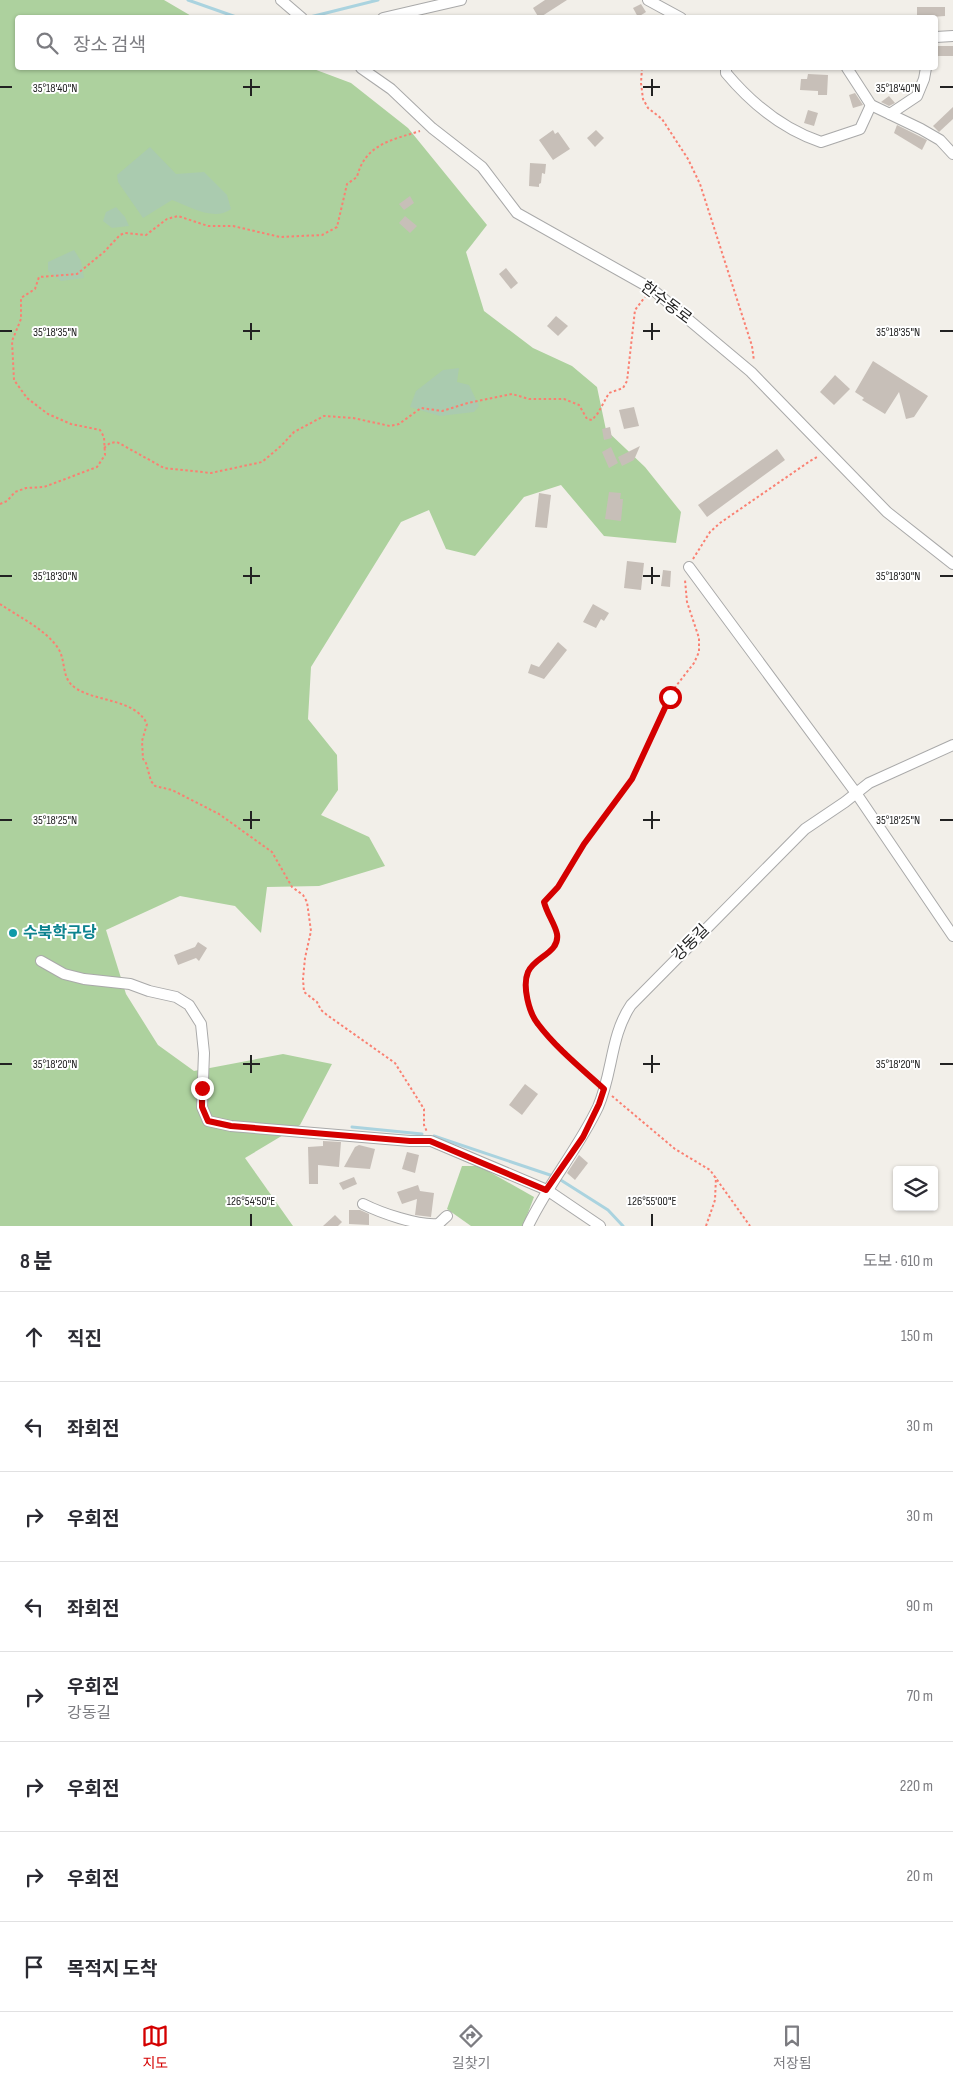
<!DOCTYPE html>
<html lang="ko">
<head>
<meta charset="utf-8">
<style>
  :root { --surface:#fff; --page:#f7f7f7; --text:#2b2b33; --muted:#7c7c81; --line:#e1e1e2; --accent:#d40000 }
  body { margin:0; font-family:"Sofia Sans Condensed","Noto Sans KR",sans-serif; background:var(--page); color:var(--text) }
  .controls { position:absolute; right:15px; bottom:15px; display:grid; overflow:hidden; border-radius:5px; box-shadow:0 1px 4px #0004 }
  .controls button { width:45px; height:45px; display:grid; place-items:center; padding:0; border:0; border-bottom:1px solid var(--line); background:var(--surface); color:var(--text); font:25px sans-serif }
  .stop { position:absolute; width:15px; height:15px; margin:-11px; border:4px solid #d40000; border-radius:50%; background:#fff }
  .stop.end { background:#d40000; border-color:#fff; box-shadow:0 1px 5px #0008 }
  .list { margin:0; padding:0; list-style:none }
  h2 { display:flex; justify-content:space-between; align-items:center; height:65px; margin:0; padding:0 20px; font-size:21px }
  h2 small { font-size:16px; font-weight:400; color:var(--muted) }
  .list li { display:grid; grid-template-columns:32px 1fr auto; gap:15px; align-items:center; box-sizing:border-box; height:90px; padding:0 20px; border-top:1px solid var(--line) }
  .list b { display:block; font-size:19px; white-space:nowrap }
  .list p { margin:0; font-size:16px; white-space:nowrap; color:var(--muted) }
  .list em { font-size:16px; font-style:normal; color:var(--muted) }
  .icon { flex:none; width:28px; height:28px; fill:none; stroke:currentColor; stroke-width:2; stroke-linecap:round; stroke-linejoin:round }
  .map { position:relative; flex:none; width:953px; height:1226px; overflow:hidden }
  .search { position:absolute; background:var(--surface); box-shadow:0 1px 4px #0004; left:15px; right:15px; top:15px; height:55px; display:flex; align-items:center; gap:12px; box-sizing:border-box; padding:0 18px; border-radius:5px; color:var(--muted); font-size:19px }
  .sheet { height:785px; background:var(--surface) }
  nav { display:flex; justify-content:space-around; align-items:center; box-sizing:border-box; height:70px; border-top:1px solid var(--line); background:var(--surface); font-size:14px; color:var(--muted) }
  nav a { display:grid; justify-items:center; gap:2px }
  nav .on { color:var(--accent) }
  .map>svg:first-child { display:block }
</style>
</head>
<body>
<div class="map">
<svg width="953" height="1226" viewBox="0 0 953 1226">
  <rect width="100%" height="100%" fill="#f2efe9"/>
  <!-- forest -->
  <g fill="#add19e">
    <path d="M0 0H164L193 17 18 18V68H311L351 83 408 128 487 225 466 252 484 311 533 348 572 366 597 387 606 430 645 467 681 512 676 543 604 536 561 485 524 497 475 556 446 549 429 510 401 522 311 667 308 719 337 755 338 790 321 815 369 837 385 866 319 886 267 887 261 933 235 906 180 896 106 930 126 994 158 1045 194 1071 283 1054 332 1064 300 1125 245 1158 293 1226H0Z"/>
    <path d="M462 1166H479L534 1197 523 1226H471L447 1209Z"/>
  </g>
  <!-- cemetery -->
  <g fill="#aacbaf">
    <path d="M150 147 176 174 204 172 227 195 231 209C215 222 188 206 172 200L143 218 118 182 117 175Z"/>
    <path d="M116 207 125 217 129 226 112 228 103 221 106 212Z"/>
    <path d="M74 250 81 261 84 278 61 281 48 271V262Z"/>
    <path d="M459 368 457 382 469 385 479 406 474 412 440 416 410 407 416 391 443 370Z"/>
  </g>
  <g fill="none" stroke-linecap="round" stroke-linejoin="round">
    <!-- stream -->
    <g stroke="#aad3df" stroke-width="3">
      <path d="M188 0 239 18"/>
      <path d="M306 18 378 0"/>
      <path d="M352 1127 422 1134"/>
      <path d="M434 1136 556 1177 608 1210 623 1226"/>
    </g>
  </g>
  <!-- building -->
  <g fill="#c7bfb8">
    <path d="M545 0H567L539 18 533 8Z"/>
    <path d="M641 4 646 12 638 17 633 8Z"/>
    <path d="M917 7H945V16L917 18Z"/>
    <rect x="936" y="46" width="17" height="10"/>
    <path d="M808 74 828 75 827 95H818V91L800 90 801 79H807Z"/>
    <path d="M855 93 863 105 853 108 849 95Z"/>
    <path d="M889 96 895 103 889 106 881 102Z"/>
    <path d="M953 107V119L939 132 933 126Z"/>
    <path d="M808 110 818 113 814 126 804 123Z"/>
    <path d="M897 125 927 140 922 150 894 133Z"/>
    <path d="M553 130 555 134 558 132 570 149 553 160 539 140Z"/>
    <path d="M596 130 604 138 595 147 587 138Z"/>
    <path d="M530 163 546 164 545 174 542 173 541 183 539 184V187L529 186Z"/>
    <path d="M410 196 414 203 404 210 399 204Z"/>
    <path d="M405 216 417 226 410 233 399 223Z"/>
    <path d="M506 268 518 283 511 289 499 274Z"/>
    <path d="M556 316 568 326 558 336 547 326Z"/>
    <path d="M873 361 928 396 914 417 906 419 899 392 885 414 862 400 864 398 855 392Z"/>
    <path d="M835 375 850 389 834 405 820 392Z"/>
    <path d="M634 407 639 426 624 429 619 410Z"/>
    <path d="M610 427 612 438 604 440 602 429Z"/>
    <path d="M640 446 634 460 622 466 618 457Z"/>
    <path d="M611 447 618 463 609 468 602 452Z"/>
    <path d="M777 449 785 460 707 517 698 505Z"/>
    <path d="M609 492 621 493 620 499H623L621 521 605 519Z"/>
    <path d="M539 493 551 495 547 528 535 527Z"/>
    <path d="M627 561 644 563 641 590 624 588Z"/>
    <path d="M663 570 671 571 670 587 661 586Z"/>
    <path d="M593 604 609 613 604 621 601 619 596 628 583 622Z"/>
    <path d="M558 642 567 650 544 679 528 673 531 664 539 667Z"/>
    <path d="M198 942 207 948 199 961 196 958 178 965 174 955 195 947Z"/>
    <path d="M525 1084 538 1094 522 1115 509 1105Z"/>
    <path d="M323 1141 341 1142 339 1167 318 1165V1184H309L308 1147 323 1146Z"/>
    <path d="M359 1145 375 1149 370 1169 344 1167 355 1147Z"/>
    <path d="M407 1152 419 1155 415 1173 402 1169Z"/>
    <path d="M579 1155 588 1163 575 1180 567 1173Z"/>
    <path d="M354 1177 357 1184 343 1190 339 1183Z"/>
    <path d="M418 1185 420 1191 434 1193 431 1217 415 1215 417 1199 402 1204 397 1192Z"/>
    <path d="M349 1210H360L369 1214V1225L349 1224Z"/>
    <path d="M335 1215 342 1222 338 1226H323Z"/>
  </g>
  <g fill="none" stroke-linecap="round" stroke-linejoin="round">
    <!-- minor casing -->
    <g stroke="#a9a9a9" stroke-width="12">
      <g id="minor">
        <path d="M281 0 302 18"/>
        <path d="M648 0 681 18"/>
        <path d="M383 18 461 0"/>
        <path d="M936 37 953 36"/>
        <path d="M361 68 391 89 432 128 482 167 517 213 652 289 751 372 887 512 953 564"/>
        <path d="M726 68V73C752 104 782 129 821 142L860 129 871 105"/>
        <path d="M847 68 871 105 921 129 940 140 953 154"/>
        <path d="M890 114 917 96 924 79 926 68"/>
        <path d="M689 567 856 793 953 936"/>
        <path d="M41 961 64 974 84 979 130 984 149 991 176 997 189 1005 201 1024 204 1053 202 1107 208 1121 231 1126 410 1141H431L547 1190 600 1226"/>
        <path d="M363 1204C381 1213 418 1226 438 1224 441 1222 444 1218 447 1216"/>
        <path d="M528 1226C548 1184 578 1149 598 1107 613 1073 610 1036 631 1005L805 829 845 802 869 783 953 745"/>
      </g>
    </g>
    <!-- path -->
    <g stroke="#fa8072" stroke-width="2" stroke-dasharray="2.5 2.5" stroke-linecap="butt">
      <path d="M642 68 641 83 643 99 648 108 662 119 688 159 700 184 752 346 754 361"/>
      <path d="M104 448 110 443 117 442 164 468 211 473 262 462 281 446 294 432 324 416 353 418 390 426 399 424 421 408 442 411 468 403 512 394 529 399H564L579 405 587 419 592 420 598 413 609 393 623 388 627 381 635 310 645 297"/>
      <path d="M0 504 7 501 15 492 26 488 44 487 97 467 105 455 104 437 100 430 71 424 48 414 27 398 14 380 12 341 21 319V298L35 289 39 277 77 274 104 252 120 235 125 233 146 235 167 219 178 216 208 226H233L280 237 322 235 337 227 347 184 357 177C365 144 392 140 420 131"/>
      <path d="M693 559 710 532 720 523 810 461 819 456"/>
      <path d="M0 604C19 617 45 629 58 648 67 662 60 679 77 689 98 702 135 699 147 724L142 741 143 759 146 763 151 781 155 786 172 790 219 814 272 852 292 887 303 895 307 902 311 931 305 958 303 979 304 992 317 1002 321 1010 327 1015 395 1063 424 1109V1125L427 1132"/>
      <path d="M595 1081 537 1023C529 1007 518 978 534 964 543 955 554 952 556 938 557 930 546 912 544 902L558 887 584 844 632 779 676 686 694 663 699 652V638L687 602 685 580"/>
      <path d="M612 1096 675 1149 710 1170 750 1226"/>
      <path d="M706 1226 715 1200 716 1177"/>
    </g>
    <!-- minor -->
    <use href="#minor" stroke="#fff" stroke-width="10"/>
  </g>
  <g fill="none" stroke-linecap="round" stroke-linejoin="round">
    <!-- route -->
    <path stroke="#d40000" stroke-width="6" d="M202 1088V1107L208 1121 231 1126 410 1141H430L546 1190 583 1137 599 1104 604 1089C582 1069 556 1048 538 1024 529 1013 522 986 528 972 534 957 560 953 557 934 555 924 547 914 544 902L558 887 584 844 632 779 670 697"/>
  </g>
  <!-- ticks -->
  <path fill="none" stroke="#222" stroke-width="2" d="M251 79V96M652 79V96M0 87H12M243 87H260M643 87H660M940 87H953M251 323V340M652 323V340M0 331H12M243 331H260M643 331H660M940 331H953M251 567V584M652 567V584M0 576H12M243 576H260M643 576H660M940 576H953M251 811V829M652 811V829M0 820H12M243 820H260M643 820H660M940 820H953M251 1055V1073M652 1055V1073M0 1064H12M243 1064H260M643 1064H660M940 1064H953M251 1214V1226M652 1214V1226"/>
  <!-- markers -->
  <circle fill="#0f9aa8" stroke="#fff" stroke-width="2" cx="13" cy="933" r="5"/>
  <g text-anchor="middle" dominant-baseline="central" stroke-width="4" stroke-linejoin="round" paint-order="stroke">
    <!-- street labels -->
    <g font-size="16" fill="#222" stroke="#fff">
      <text transform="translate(666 303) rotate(37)">한수동로</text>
      <text transform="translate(691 943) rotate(-45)">강동길</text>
    </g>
    <!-- culture labels -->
    <g font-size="16" font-weight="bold" fill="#0d838f" stroke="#fff" text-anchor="start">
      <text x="23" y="933">수북학구당</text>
    </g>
  </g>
  <g font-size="12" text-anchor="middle" fill="#222" stroke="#fff" stroke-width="4" stroke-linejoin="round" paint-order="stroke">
    <text x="55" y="92">35°18'40"N</text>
    <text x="898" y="92">35°18'40"N</text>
    <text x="55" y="336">35°18'35"N</text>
    <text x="898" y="336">35°18'35"N</text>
    <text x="55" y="580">35°18'30"N</text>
    <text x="898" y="580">35°18'30"N</text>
    <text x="55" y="824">35°18'25"N</text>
    <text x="898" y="824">35°18'25"N</text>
    <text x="55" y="1068">35°18'20"N</text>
    <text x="898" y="1068">35°18'20"N</text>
    <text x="251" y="1205">126°54'50"E</text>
    <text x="652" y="1205">126°55'00"E</text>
  </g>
</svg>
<div class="controls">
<button><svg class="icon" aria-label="layers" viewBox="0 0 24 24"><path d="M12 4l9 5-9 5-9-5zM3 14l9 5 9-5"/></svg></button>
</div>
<div class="stop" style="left:670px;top:697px"></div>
<div class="stop end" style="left:202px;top:1088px"></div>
<div class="search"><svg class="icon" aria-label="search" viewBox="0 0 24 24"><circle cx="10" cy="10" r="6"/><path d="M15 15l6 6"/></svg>장소 검색</div>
</div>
<section class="sheet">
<h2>8 분<small>도보 · 610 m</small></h2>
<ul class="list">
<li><svg class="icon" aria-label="ahead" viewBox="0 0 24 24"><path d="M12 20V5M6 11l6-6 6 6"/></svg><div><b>직진</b></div><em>150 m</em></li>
<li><svg class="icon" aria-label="left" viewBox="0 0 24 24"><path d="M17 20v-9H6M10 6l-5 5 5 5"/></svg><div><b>좌회전</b></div><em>30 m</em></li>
<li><svg class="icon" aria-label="right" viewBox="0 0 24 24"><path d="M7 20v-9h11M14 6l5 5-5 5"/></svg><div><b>우회전</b></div><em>30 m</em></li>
<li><svg class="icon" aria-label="left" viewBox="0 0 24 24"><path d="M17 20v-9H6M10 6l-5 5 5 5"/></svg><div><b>좌회전</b></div><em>90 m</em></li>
<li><svg class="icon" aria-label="right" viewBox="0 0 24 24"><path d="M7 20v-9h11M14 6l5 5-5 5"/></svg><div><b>우회전</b><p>강동길</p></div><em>70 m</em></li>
<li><svg class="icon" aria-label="right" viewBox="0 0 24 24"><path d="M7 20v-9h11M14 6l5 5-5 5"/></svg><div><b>우회전</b></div><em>220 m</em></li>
<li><svg class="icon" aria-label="right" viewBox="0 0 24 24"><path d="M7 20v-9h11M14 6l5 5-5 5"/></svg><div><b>우회전</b></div><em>20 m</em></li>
<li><svg class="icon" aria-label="arrive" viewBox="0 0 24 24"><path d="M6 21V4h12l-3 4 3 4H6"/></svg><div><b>목적지 도착</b></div></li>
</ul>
</section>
<nav>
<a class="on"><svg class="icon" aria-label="map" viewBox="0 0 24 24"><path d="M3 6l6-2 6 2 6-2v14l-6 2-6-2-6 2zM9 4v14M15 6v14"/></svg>지도</a>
<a><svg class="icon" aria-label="directions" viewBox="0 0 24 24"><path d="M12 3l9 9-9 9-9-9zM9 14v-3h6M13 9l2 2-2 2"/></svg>길찾기</a>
<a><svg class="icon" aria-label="saved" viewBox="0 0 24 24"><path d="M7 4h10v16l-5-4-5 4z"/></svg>저장됨</a>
</nav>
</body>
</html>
